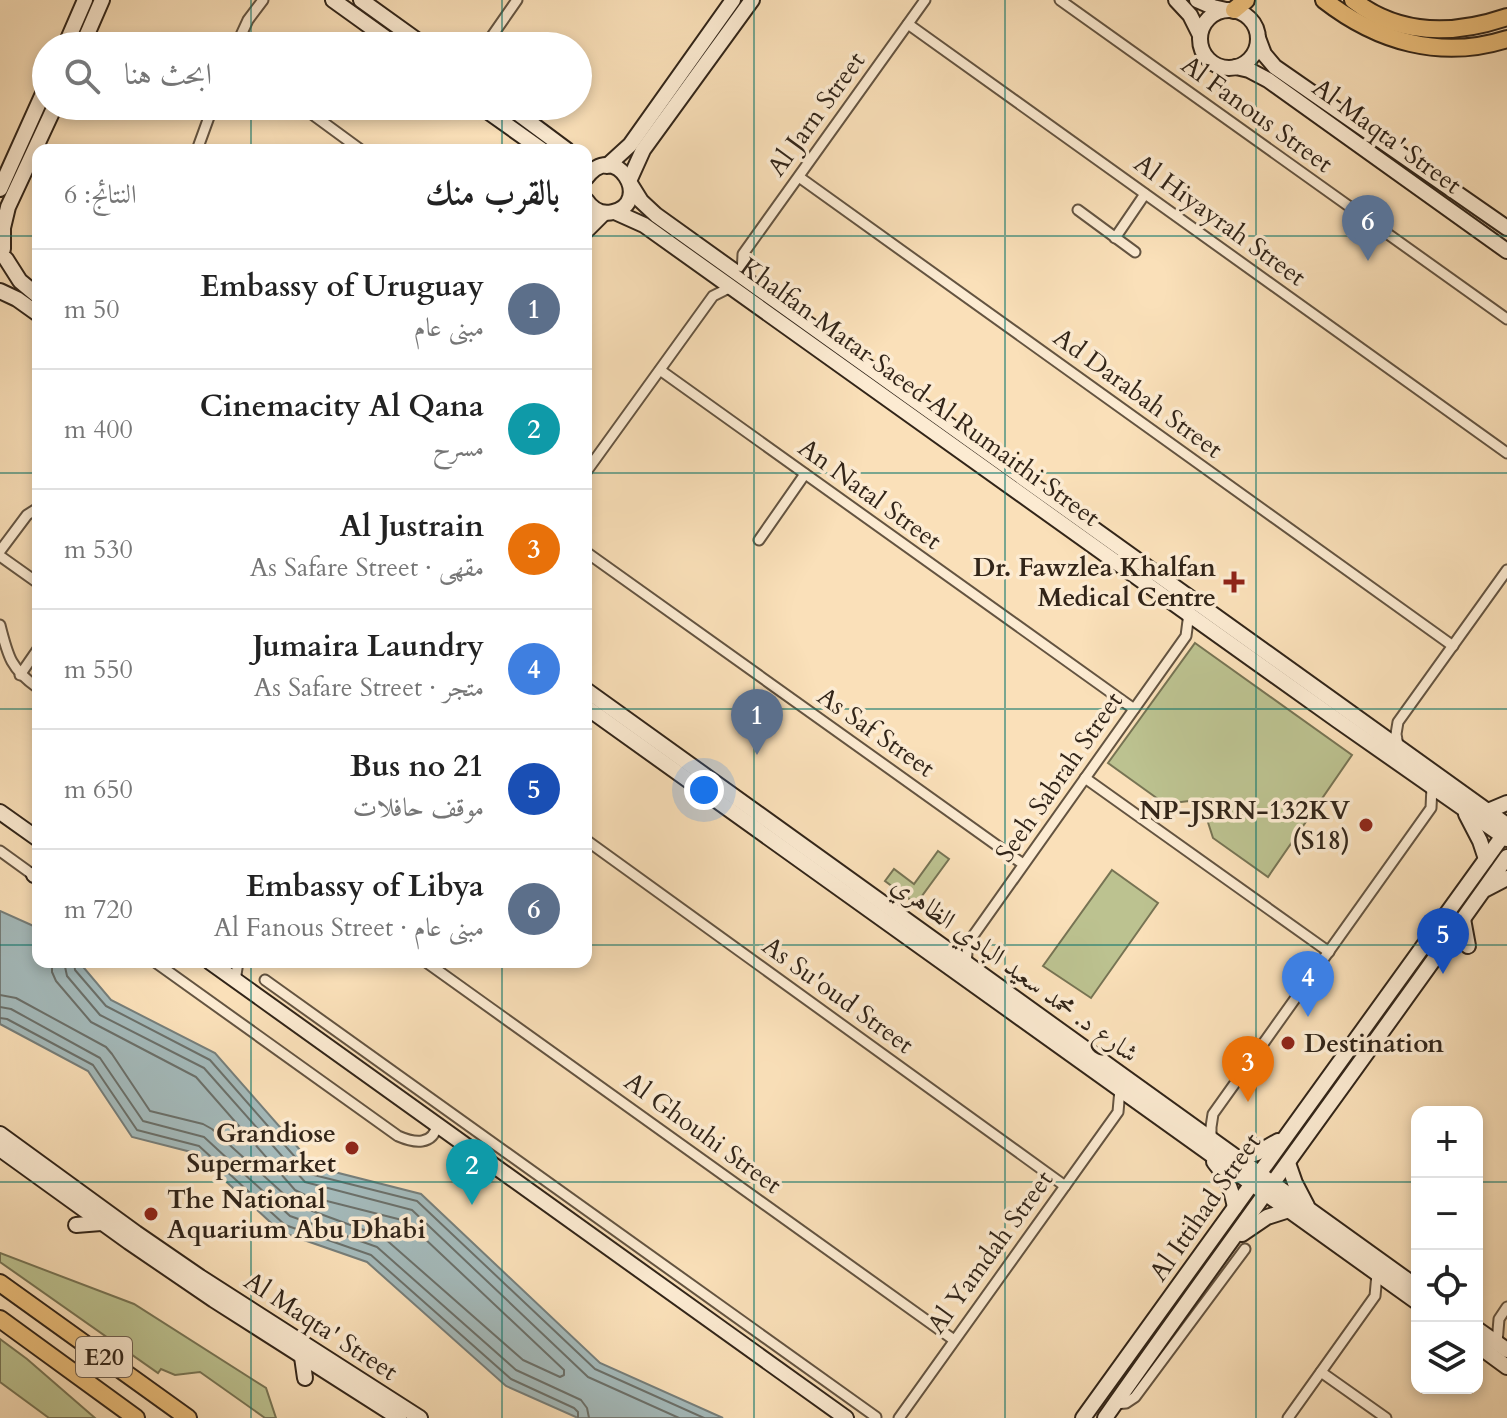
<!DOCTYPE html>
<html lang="ar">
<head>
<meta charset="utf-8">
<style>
  :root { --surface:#fff; --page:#f2f2f2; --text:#222; --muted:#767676; --line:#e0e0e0; --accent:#ea580c }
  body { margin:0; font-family:Cardo,Amiri,serif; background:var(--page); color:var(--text); direction:rtl }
  .controls { position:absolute; right:24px; bottom:24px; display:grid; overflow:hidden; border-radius:16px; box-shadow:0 4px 12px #0003 }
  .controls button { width:72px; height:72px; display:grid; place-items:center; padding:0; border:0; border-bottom:2px solid var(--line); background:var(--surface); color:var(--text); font:40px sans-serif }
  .you { position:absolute; left:704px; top:790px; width:28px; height:28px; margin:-20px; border:6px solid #fff; border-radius:50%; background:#1a73e8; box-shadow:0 0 0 12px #1a73e833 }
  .badge { display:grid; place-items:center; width:52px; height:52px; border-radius:50%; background:var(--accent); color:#fff; font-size:26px; font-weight:700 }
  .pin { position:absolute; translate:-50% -66px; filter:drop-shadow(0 2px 4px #0008) }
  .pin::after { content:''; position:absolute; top:42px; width:28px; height:24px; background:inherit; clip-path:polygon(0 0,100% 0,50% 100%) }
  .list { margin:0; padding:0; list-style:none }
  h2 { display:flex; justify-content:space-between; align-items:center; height:104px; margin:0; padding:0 32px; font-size:34px }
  h2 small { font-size:26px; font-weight:400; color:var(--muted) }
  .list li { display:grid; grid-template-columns:52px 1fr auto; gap:24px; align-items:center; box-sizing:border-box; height:120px; padding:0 32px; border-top:2px solid var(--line) }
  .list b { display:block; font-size:30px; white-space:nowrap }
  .list p { margin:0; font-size:26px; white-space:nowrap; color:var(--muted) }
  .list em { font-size:26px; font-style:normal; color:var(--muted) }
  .icon { flex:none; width:44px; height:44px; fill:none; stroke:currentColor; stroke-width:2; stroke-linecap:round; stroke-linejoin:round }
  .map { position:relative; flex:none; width:1507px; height:1418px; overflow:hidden; direction:ltr }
  .search { position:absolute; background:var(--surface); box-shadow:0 4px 12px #0003; left:32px; top:32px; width:560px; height:88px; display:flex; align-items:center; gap:20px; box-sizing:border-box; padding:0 28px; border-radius:44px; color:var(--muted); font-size:30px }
  .panel { position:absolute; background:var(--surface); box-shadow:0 4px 12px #0003; left:32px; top:144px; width:560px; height:824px; border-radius:16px; direction:rtl }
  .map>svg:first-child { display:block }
</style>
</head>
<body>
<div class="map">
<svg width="1507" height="1418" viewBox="0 0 1507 1418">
  <rect width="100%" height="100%" fill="#fae0b9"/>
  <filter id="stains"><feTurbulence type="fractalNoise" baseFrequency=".0025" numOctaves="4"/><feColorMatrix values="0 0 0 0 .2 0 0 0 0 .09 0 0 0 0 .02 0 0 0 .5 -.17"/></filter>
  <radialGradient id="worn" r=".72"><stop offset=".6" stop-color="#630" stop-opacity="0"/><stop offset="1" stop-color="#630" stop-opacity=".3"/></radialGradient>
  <!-- green -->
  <g fill="#bcc290" stroke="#777454" stroke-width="2">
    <path d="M1195 643 1352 755 1268 877 1213 838 1205 813 1189 801 1165 804 1108 763Z"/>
    <path d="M938 851 949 859 916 904 885 881 894 869 914 884Z"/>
    <path d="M1112 870 1158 903 1091 998 1043 966Z"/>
    <path d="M0 1253 134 1304 266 1388 276 1418H265L200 1372 175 1375 161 1369 158 1373 0 1262Z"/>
    <path d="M0 1339 27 1359 95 1418H49L0 1382Z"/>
  </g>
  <!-- water -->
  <path fill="#a4babb" stroke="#767e7a" stroke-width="2" d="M0 911 38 928V962H79L111 1000 215 1053 315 1167 421 1194 600 1363 723 1418H578L506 1386 367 1262 281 1232 195 1153 132 1137 88 1071 0 1024Z"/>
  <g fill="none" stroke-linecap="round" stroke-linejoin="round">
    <!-- shore -->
    <g stroke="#6b706a" stroke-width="2">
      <path d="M64 962 67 976 100 1015 204 1068 305 1182 412 1210 588 1377 679 1418"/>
      <path d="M74 962 75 970 106 1006 210 1060 310 1174 417 1201 595 1369 704 1418"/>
      <path d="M0 995 16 998 106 1047 112 1054 150 1111 203 1124 212 1129 296 1205 383 1237 523 1360 560 1377 564 1375V1370L406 1221 307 1196 295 1190 196 1077 91 1022 56 981 52 972V962"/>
      <path d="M0 1007 11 1009 100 1058 143 1121 204 1137 290 1216 377 1247 516 1370 581 1400 587 1408 589 1418"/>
      <path d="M0 1018 7 1019 93 1065 137 1130 199 1146 285 1225 371 1255 511 1379 574 1408 578 1412V1418"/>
    </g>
    <!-- street casing -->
    <g stroke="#645441" stroke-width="13">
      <g id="street">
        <path d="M1060 0 1507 319"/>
        <path d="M908 24 1507 453"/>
        <path d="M236 46 248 20 263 0"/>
        <path d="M485 46 517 0"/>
        <path d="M301 106 361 150"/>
        <path d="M197 150 213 106"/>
        <path d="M799 177 1453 646"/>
        <path d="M1078 210 1135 252"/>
        <path d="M1115 238 1145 194"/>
        <path d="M742 276 743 254 925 0"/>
        <path d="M660 370 1134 709"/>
        <path d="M586 472 713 296 727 289 733 288"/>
        <path d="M759 540 805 474"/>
        <path d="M0 551 27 515 38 508"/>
        <path d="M586 552 1023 864"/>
        <path d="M0 556 38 583"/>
        <path d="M0 625C8 657 11 669 38 688"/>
        <path d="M20 675 38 649"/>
        <path d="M1398 746 1396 734 1398 722 1507 570"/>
        <path d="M1085 778 1329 952"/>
        <path d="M586 840 1065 1186"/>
        <path d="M0 851 36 877"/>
        <path d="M155 962 398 1136C414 1143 433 1146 437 1125"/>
        <path d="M426 962 954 1340"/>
        <path d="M966 963 968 943 1186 636 1189 613"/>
        <path d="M265 980 876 1417"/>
        <path d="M235 981 238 962"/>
        <path d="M1211 1139V1127L1213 1114 1431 808 1432 786"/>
        <path d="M1497 1343 1499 1319 1507 1307"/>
        <path d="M1321 1372 1386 1418"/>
        <path d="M1115 1404 1126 1403 1135 1397 1245 1249"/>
        <path d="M899 1418 1118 1112 1120 1089"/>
        <path d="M1288 1418 1375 1296 1377 1274"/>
      </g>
    </g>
    <!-- secondary casing -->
    <g stroke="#322519" stroke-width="18">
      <g id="secondary">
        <path d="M333 0 397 46"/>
        <path d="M361 0 425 46"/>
        <path d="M1176 0 1190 15 1200 35"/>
        <path d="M1197 0 1213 7 1226 10"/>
        <circle cx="1229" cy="39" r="29"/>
        <path d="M1258 38 1264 54 1275 67 1507 228"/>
        <path d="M65 46 85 0"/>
        <path d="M82 46 102 0"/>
        <path d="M1236 67 1249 70 1268 80 1507 251"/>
        <path d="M480 106 542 150"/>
        <path d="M508 106 567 150"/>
        <path d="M607 166 630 145 733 0"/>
        <path d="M586 178C615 138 654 202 613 212 602 215 592 209 586 200"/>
        <path d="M629 181 643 150 752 0"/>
        <path d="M631 185 641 201 656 215 1507 825"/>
        <path d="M0 189 46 87"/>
        <path d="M615 212 644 225 1337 720 1507 839"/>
        <path d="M586 231 604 213"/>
        <path d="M3 249V228L8 207 55 106"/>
        <path d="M6 259 20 281 38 296"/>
        <path d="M0 291 17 299 38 314"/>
        <path d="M586 690 1417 1287"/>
        <path d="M586 707 1417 1302"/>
        <path d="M1488 811 1507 803"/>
        <path d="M0 812 38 839"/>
        <path d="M1466 814 1480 841 1486 859"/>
        <path d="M34 875 38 874"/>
        <path d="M1486 889 1507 878"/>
        <path d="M1463 919 1468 946"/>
        <path d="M210 962 846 1418"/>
        <path d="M0 1134 136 1233 200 1277 420 1418"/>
        <path d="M0 1149 129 1242 214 1300 399 1418"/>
        <path d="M1238 1159 1257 1153 1278 1141"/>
        <path d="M1214 1162C1226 1175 1232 1190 1235 1207"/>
        <path d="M1288 1163 1295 1183 1307 1206"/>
        <path d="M76 1225 101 1223"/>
        <path d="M1242 1234 1267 1217 1289 1210"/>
        <path d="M1477 1329 1507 1350"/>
        <path d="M1477 1345 1507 1367"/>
        <path d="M302 1357 305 1378"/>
        <path d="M1083 1418 1507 830"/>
        <path d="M1105 1418C1237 1230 1374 1045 1507 857"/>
      </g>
    </g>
    <!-- highway casing -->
    <g stroke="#322519" stroke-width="20">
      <g id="highway">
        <path d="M1324 0C1378 42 1441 60 1507 39"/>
        <path d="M1353 0C1399 36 1454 35 1507 17"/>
        <path d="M1234 10 1246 0"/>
        <path d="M0 1283 188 1418"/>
        <path d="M0 1319 136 1418"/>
      </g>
    </g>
    <!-- street -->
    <use href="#street" stroke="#fcebd2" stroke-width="9"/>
    <!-- secondary -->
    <use href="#secondary" stroke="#fcebd2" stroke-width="14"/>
    <!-- highway -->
    <use href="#highway" stroke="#edc07c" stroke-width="16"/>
  </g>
  <!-- grid -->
  <path fill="none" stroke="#0f766e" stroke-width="2" stroke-opacity="0.55" d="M251 0V46M502 0V46M754 0V1418M1005 0V1418M1256 0V1418M251 106V150M502 106V150M0 236H38M586 236H1507M0 473H38M586 473H1507M0 709H38M586 709H1507M0 945H38M586 945H1507M251 962V1418M502 962V1418M0 1182H1417M1477 1182H1507"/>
  <!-- markers -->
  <g fill="#8f2418" stroke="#fcebd2" stroke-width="3">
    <path d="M1230 570h8v8h8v8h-8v8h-8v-8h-8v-8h8z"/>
    <circle cx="1366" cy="825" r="8"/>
    <circle cx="1288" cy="1043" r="8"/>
    <circle cx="352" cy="1148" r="8"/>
    <circle cx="151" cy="1214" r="8"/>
  </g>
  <g text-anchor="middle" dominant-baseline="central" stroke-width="7" stroke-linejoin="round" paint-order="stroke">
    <!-- shield labels -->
    <rect fill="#fcebd2" stroke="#6f6050" stroke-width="2" x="76" y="1337" width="56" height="40" rx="6"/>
    <g font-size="24" font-weight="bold" fill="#322519">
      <text x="104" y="1357">E20</text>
    </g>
    <!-- street labels -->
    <g font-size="26" fill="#322519" stroke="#fcebd2">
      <text transform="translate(816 114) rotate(-54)">Al Jarn Street</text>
      <text transform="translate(1257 114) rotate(36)">Al Fanous Street</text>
      <text transform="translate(1387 136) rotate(36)">Al Maqta' Street</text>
      <text transform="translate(1220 220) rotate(36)">Al Hiyayrah Street</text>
      <text transform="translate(920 392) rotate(36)">Khalfan Matar Saeed Al Rumaithi Street</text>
      <text transform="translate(1138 393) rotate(36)">Ad Darabah Street</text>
      <text transform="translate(870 494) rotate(36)">An Natal Street</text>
      <text transform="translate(876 732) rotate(35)">As Saf Street</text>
      <text transform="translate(1059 777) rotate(-55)">Seeh Sabrah Street</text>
      <text transform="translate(1015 969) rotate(36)">شارع د. محمد سعيد البادي الظاهري</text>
      <text transform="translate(838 995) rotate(36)">As Su'oud Street</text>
      <text transform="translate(703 1133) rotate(36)">Al Ghouhi Street</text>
      <text transform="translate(1205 1207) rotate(-55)">Al Ittihad Street</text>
      <text transform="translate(990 1252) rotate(-54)">Al Yamdah Street</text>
      <text transform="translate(321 1326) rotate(33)">Al Maqta' Street</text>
    </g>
    <!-- poi labels -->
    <g font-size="26" font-weight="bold" fill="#322519" stroke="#fcebd2" text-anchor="end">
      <text x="1216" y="567">Dr. Fawzlea Khalfan<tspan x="1216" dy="30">Medical Centre</tspan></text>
      <text x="1350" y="810">NP-JSRN-132KV<tspan x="1350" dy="30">(S18)</tspan></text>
      <text x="1304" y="1043" text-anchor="start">Destination</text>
      <text x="336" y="1133">Grandiose<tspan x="336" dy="30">Supermarket</tspan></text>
      <text x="167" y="1199" text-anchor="start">The National<tspan x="167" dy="30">Aquarium Abu Dhabi</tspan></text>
    </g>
  </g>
  <rect width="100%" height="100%" filter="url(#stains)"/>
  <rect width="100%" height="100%" fill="url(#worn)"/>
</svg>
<div class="controls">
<button>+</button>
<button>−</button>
<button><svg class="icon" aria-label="locate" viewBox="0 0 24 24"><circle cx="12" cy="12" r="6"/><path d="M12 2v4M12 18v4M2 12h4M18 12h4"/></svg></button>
<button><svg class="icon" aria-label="layers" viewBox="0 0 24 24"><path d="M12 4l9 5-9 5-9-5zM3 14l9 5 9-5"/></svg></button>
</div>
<div class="you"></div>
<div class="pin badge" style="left:757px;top:755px;background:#5c6f8a">1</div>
<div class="pin badge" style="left:472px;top:1205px;background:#0f9aa8">2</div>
<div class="pin badge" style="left:1248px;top:1102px;background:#e8710a">3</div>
<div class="pin badge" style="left:1308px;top:1017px;background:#3f7fe0">4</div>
<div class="pin badge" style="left:1443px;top:974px;background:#1a4fb4">5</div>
<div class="pin badge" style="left:1368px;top:261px;background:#5c6f8a">6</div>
<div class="search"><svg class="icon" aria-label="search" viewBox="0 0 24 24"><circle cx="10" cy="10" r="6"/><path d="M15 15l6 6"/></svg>ابحث هنا</div>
<section class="panel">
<h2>بالقرب منك<small>النتائج: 6</small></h2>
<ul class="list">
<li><span class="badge" style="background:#5c6f8a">1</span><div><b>Embassy of Uruguay</b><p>مبنى عام</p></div><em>50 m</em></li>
<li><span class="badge" style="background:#0f9aa8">2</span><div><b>Cinemacity Al Qana</b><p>مسرح</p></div><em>400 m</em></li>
<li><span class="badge" style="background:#e8710a">3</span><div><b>Al Justrain</b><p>مقهى · As Safare Street</p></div><em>530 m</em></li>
<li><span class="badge" style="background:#3f7fe0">4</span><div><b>Jumaira Laundry</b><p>متجر · As Safare Street</p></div><em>550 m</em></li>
<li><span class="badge" style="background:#1a4fb4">5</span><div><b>Bus no 21</b><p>موقف حافلات</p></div><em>650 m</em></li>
<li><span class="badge" style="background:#5c6f8a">6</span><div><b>Embassy of Libya</b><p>مبنى عام · Al Fanous Street</p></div><em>720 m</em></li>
</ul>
</section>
</div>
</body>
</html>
